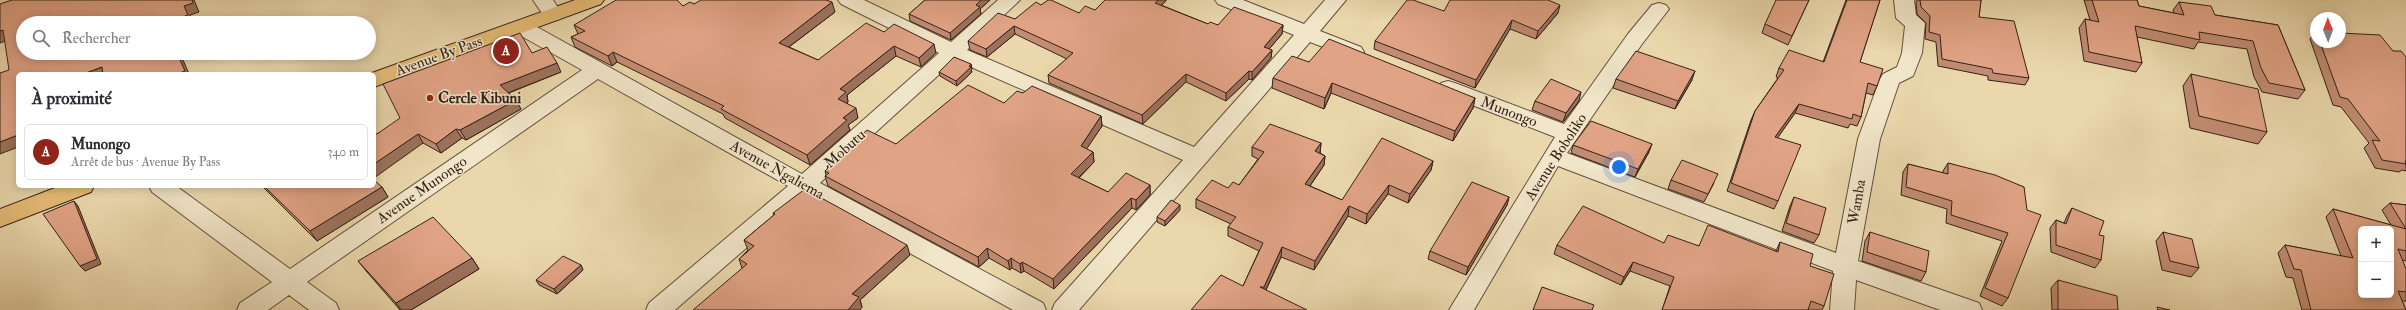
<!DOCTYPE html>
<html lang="fr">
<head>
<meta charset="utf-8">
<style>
  :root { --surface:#fff; --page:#f2f2f3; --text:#2b2b33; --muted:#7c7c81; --line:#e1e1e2; --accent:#8f2418 }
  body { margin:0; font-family:"IM FELL Double Pica",serif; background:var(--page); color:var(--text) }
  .controls { position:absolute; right:12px; bottom:12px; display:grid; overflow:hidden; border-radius:6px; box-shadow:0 2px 10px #0003 }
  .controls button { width:36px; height:36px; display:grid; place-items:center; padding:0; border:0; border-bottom:1px solid var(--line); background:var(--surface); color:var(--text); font:20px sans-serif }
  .compass { position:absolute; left:2310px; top:12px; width:36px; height:36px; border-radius:50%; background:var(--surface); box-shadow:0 2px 10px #0003; rotate:359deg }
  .you { position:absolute; left:1619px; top:167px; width:14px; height:14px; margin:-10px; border:3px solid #fff; border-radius:50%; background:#1a73e8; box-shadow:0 0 0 6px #1a73e833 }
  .badge { display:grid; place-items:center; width:26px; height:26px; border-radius:50%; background:var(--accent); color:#fff; font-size:13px; font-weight:700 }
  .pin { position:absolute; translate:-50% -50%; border:2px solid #fff; box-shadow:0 1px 4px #0006 }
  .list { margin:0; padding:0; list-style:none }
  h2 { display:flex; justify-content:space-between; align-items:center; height:52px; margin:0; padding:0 16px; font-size:17px }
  h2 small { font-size:13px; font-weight:400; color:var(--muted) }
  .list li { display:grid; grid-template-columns:26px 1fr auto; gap:12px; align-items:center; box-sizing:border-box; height:56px; margin:0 8px 8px; padding:0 8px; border:1px solid var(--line); border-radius:6px }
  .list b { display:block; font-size:15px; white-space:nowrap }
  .list p { margin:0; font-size:13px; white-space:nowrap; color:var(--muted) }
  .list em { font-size:13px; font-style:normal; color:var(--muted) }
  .icon { flex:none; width:22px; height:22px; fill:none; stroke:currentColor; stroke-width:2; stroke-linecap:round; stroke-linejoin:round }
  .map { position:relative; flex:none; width:2406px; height:310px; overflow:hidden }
  .search { position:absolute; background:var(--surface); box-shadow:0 2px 10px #0003; left:16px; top:16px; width:360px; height:44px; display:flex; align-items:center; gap:10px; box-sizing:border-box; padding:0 14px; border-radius:22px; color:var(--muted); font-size:15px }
  .panel { position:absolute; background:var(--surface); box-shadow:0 2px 10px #0003; left:16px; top:72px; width:360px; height:116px; border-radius:6px }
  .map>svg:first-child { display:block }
</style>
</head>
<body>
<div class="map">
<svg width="2406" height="310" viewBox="0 0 2406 310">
  <rect width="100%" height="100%" fill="#ead8ac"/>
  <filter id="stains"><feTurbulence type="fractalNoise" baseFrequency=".005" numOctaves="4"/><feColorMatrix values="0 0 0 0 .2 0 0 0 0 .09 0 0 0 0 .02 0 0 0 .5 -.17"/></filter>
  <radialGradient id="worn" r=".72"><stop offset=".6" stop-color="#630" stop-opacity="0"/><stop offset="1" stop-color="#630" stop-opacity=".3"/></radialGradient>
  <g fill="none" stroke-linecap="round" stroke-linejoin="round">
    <!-- minor casing -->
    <g stroke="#624f3d" stroke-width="2">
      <g id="minor">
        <path d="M533 0H553L563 15 560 19 553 21 546 19Z"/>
        <path d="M838 0H864L951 42 998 0H1020L967 50 1194 147 1294 35 1218 4 1215 0H1243L1304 24 1325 0H1346L1320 31 1361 47 1364 52 1361 57 1354 59 1310 42 1079 310H1052L1055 303 1183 160 955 60 820 183 1043 303 1046 310H1013L806 196 675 310H646L649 303 788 186 598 79 307 282 336 303 339 310H309L289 295 268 310H237L240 303 272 282 152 192 149 186H176L290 269 582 70 514 32 511 27 514 22 521 21 528 22 802 174 939 53 841 4Z"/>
        <path d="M1894 0H1914L1916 15 1925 23 1922 53 1913 76 1899 83 1880 139 1858 261 1979 303 1982 310H1940L1856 280 1854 310H1830L1833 271 1558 166 1474 310H1449L1555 137 1441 93 1438 88 1441 83 1448 81 1455 83 1564 124 1628 34 1652 5 1659 3 1666 5 1669 9 1666 13 1642 44 1567 153 1836 253 1858 139 1880 79 1883 74 1897 67 1902 53 1905 26 1896 18Z"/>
      </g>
    </g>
    <!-- highway casing -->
    <g stroke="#342118" stroke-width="2">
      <g id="highway">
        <path d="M575 0H604L601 4 374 87V74H369Z"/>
        <path d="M60 186H94L91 192 0 227V209Z"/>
      </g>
    </g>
    <!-- minor -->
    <use href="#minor" fill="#f1e6c9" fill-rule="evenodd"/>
    <!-- highway -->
    <use href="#highway" fill="#e5bc76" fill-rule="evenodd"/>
  </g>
  <!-- wall -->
  <g fill="#c18c72" stroke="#342118">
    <path d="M925 0H990L980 9 981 14 951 40 910 21 909 14Z"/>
    <path d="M1809 0 1788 45 1762 33 1765 24Z"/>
    <path d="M1846 0H1880L1860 62 1877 86 1873 95 1866 93 1861 117 1857 126 1850 124 1848 128 1795 113 1777 138 1778 201 1774 209 1727 191 1751 120 1755 111 1778 78 1776 77 1779 68 1823 62Z"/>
    <path d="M1917 0H1981L1979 17 2029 78 2025 85 1988 80V76L1938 66 1936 42 1925 39 1926 23 1917 14 1916 2Z"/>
    <path d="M2084 0H2137L2139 6 2174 13 2173 10 2179 2 2215 15 2278 25 2305 90 2298 99 2262 92 2254 77 2247 49 2198 42 2194 49 2137 37 2142 63 2136 72 2084 61 2079 28 2085 19 2090 20Z"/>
    <path d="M1166 1 1161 5 1208 24 1218 25H1283L1282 34 1269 49 1272 50 1271 58 1252 80 1249 79 1226 101 1186 82 1143 124 1049 83 1048 75 1067 59 1015 34 987 57 970 50 968 41 1015 19 1041 5 1079 13 1095 10Z"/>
    <path d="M694 4 835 12 789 47 818 60 884 32 936 53 921 67 896 56 847 95 848 102 847 103 858 118 848 125 850 130 810 165 725 118 723 114 617 62 612 66 575 47 571 37 578 34 574 25Z"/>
    <path d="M1444 11 1558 13 1536 39 1510 29 1475 88 1374 49 1375 41Z"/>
    <path d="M2316 32V42H2340L2393 51 2406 57V171L2402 170 2399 172 2375 168 2364 148 2369 143 2341 107 2333 105 2310 39Z"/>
    <path d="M532 53 561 72 509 93 521 109 466 140 462 138 441 153 423 143 377 134Z"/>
    <path d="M1309 62 1475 98 1473 108 1453 141 1331 93 1324 109 1272 88 1273 78Z"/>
    <path d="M971 64 972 69 971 70 972 72 957 86 940 76 939 72Z"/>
    <path d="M2191 74 2267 132 2258 144 2190 128 2183 86Z"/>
    <path d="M1616 79 1692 80 1675 109 1613 88Z"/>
    <path d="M1023 93 1101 116 1102 126 1086 149 1093 152 1094 162 1079 178 1108 192 1150 185V195L1136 210 1132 208 1054 289 1024 271 1021 273 1012 268 1010 270 989 258 979 267 828 186 825 176 826 175 825 171 828 169 827 166 896 144 1004 103Z"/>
    <path d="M1535 101H1579L1563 122 1532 110Z"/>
    <path d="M1321 143 1320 153 1325 156 1324 165 1310 186 1342 200 1433 161 1431 170 1408 203 1388 194 1366 224 1348 216 1314 270 1281 257 1266 290 1243 286 1259 251 1228 236V227L1231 224 1196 208V199L1239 185 1258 159 1252 156V147Z"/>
    <path d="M1573 145 1649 152 1635 177 1571 153Z"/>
    <path d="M1948 163 2024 187 2008 298 2002 306 1980 296 2002 241 1946 223 1947 209 1901 195 1903 172 1908 164 1943 173V171Z"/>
    <path d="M1671 180 1714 183 1704 202 1668 189Z"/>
    <path d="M262 186H374L382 187 388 197 317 241Z"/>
    <path d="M1509 197 1507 205 1466 275 1428 259 1430 251Z"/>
    <path d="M1794 197 1819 235 1814 243 1782 231 1790 206Z"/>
    <path d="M2390 203 2406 205V261L2402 260 2406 269V301H2402L2406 310H2302L2293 278 2286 277 2278 253 2285 245 2341 256 2326 217 2333 209 2391 225 2382 210Z"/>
    <path d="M2072 208 2099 235 2101 260 2095 268 2051 252 2050 228 2056 220 2064 223 2067 216Z"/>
    <path d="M1180 210 1165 226 1157 222V217Z"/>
    <path d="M773 213 910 255 860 300 862 307 742 268 739 259 748 250 744 240 774 215Z"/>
    <path d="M1870 232 1926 272 1921 281 1862 261 1865 241Z"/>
    <path d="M2163 232 2199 268 2191 277 2162 270 2156 241Z"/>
    <path d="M1780 242 1810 266 1824 306 1822 310H1662L1670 286 1630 271 1621 285 1554 254 1557 245 1664 243 1776 251Z"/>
    <path d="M472 258 479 269 411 310H400L367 272 358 261Z"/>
    <path d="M581 265 583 270 557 294 539 285 536 280Z"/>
    <path d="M2058 280 2118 310H2052L2051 288Z"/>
  </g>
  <!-- shaded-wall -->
  <g fill="#9d725d" stroke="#342118">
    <path d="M192 0H194L199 12 190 15 194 23H178L177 19 184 6Z"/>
    <path d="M981 0H990L980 9 981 14 951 40 950 33 976 5Z"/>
    <path d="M1158 0H1166V1L1155 11V3Z"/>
    <path d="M832 2 835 12 782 52 779 43Z"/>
    <path d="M1560 5 1558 13 1536 39 1538 31Z"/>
    <path d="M1512 20 1510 29 1475 88 1476 80Z"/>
    <path d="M1283 25 1282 34 1264 55V47Z"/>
    <path d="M1014 26 1015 34 987 57 986 49Z"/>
    <path d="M3 30 10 39 0 43V31Z"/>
    <path d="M934 44 936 53 921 67 919 58Z"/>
    <path d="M894 46 896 56 847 95 848 102 840 108 838 99 840 89Z"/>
    <path d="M1272 50 1271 58 1252 80V72Z"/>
    <path d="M613 52 617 62 612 66 608 56Z"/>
    <path d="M177 53H180L189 74H177Z"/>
    <path d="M557 63 561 72 505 94 500 85Z"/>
    <path d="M971 64 972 69 971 70 972 72 957 86 956 81 969 66Z"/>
    <path d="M102 67 108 74H83Z"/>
    <path d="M1249 71V79L1226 101V93Z"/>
    <path d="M1695 71 1692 80 1675 109 1678 101Z"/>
    <path d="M1186 74V82L1143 124 1142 115Z"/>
    <path d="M1332 83 1331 93 1324 109 1325 98Z"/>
    <path d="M1581 92 1579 101 1563 122 1566 113Z"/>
    <path d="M1475 98 1473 108 1453 141 1455 131Z"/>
    <path d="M516 100 521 109 466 140 460 130Z"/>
    <path d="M1799 104 1795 113 1772 146 1775 137Z"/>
    <path d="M856 108 858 118 848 125 850 130 810 165 807 155 843 118Z"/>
    <path d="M1101 116 1102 126 1082 156 1081 146Z"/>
    <path d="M456 129 462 138 441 153 436 144Z"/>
    <path d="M418 134 423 143 374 178V164Z"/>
    <path d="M18 135V147L0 154V142Z"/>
    <path d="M1321 143 1320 153 1314 161 1315 151Z"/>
    <path d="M1652 144 1649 152 1635 177 1638 169Z"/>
    <path d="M1093 152 1094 162 1072 184 1071 174Z"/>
    <path d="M1325 156 1324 165 1305 193V184Z"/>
    <path d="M1433 161 1431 170 1408 203 1410 194Z"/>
    <path d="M1150 185V195L1136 210V200Z"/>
    <path d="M1389 185 1388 194 1366 224 1367 214Z"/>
    <path d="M382 187 388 197 317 241 310 231Z"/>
    <path d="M1509 197 1507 205 1466 275 1468 267Z"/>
    <path d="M1131 198 1132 208 1054 289 1053 279Z"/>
    <path d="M74 201 78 206 101 264 85 271 80 266Z"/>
    <path d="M1180 205V210L1165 226V221Z"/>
    <path d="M1349 206 1348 216 1314 270 1315 261Z"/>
    <path d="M907 245 910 255 860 300 862 307 860 310H848L852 294Z"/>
    <path d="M1282 247 1281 257 1263 296 1264 287Z"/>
    <path d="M987 248 989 258 979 267 978 257Z"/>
    <path d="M472 258 479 269 411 310H401L396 303Z"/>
    <path d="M1011 258 1012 268 1010 270 1008 261Z"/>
    <path d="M1022 262 1024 271 1021 273 1020 264Z"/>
    <path d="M1633 262 1630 271 1621 285 1624 277Z"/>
    <path d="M581 265 583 270 557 294 554 289Z"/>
  </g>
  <!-- building -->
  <g fill="#e0a385" stroke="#342118" fill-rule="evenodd">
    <path d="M12 0H192L193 3 184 6 188 15 177 19 178 23H23V53H177L185 71 177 74H103L102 67 83 74H18V135L0 142V73L9 70 3 30 0 31V4Z"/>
    <path d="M616 0H677L683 6 690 2 694 4 701 0H826L832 2 779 43 818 60 866 23 884 32 894 24 934 44 919 58 894 46 840 89 846 92 838 99 856 108 843 118 847 120 807 155 721 109 724 106 613 52 608 56 571 37 585 31 574 25Z"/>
    <path d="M925 0H981L976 5 980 7 950 33 909 14Z"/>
    <path d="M1048 0H1051L1079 13 1085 6 1095 10 1105 0H1158L1155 3 1208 24 1210 22 1218 25 1234 7 1283 25 1264 47 1272 50 1252 72 1249 71 1226 93 1186 74 1142 115 1048 75 1073 53 1014 26 986 49 968 41 998 13 1015 19 1036 2 1041 5Z"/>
    <path d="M1407 0H1413L1444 11 1450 0H1548L1560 5 1538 31 1512 20 1476 80 1375 41Z"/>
    <path d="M1776 0H1809L1792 36 1765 24Z"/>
    <path d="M1847 0H1880L1860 62 1883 69 1877 86 1868 83 1861 117 1853 114 1852 119 1799 104 1775 137 1801 145 1778 201 1731 183 1755 111 1784 70 1779 68 1789 50 1824 62Z"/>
    <path d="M1920 0H1981L1979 17 2014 21 2029 78 1993 73 1992 69 1942 59 1940 35 1929 32 1930 16 1921 7Z"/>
    <path d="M2092 0H2137L2139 6 2184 15 2179 2 2211 6 2215 15 2278 25 2305 90 2269 83 2261 68 2253 41 2199 32 2200 40 2135 26 2142 63 2089 52 2085 19 2099 22Z"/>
    <path d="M520 33 532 53 547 47 557 63 500 85 516 100 460 130 456 129 436 144 418 134 374 164V133L377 134 400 118 383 84Z"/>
    <path d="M2340 33 2380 35 2393 51H2401L2406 57V161H2405L2406 164 2382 160 2372 140 2380 141 2348 99 2340 97 2320 42H2340Z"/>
    <path d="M1329 39 1475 98 1455 131 1332 83 1325 98 1273 78 1292 56 1309 62Z"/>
    <path d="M1636 51 1695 71 1678 101 1616 79Z"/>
    <path d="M954 57 971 64 969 66 971 67 956 81 939 72Z"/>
    <path d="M2191 74 2258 89 2267 132 2199 116Z"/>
    <path d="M1551 79 1581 92 1566 113 1535 101Z"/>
    <path d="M968 85 1004 103 1017 91 1023 93 1032 86 1101 116 1081 146 1093 152 1071 174 1108 192 1126 173 1150 185 1136 200 1131 198 1053 279 1022 262 1020 264 1011 258 1008 261 987 248 978 257 825 176 829 173 825 171 829 167 827 166 867 130 896 144Z"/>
    <path d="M1591 121 1652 144 1638 169 1573 145Z"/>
    <path d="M1270 124 1321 143 1315 151 1325 156 1305 184 1342 200 1382 138 1433 161 1410 194 1389 185 1367 214 1349 206 1315 261 1282 247 1264 287H1260L1307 310H1191L1221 275 1243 286 1263 243 1228 227 1236 217 1196 199 1212 180 1228 188 1233 182 1239 185 1264 152 1252 147Z"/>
    <path d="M1682 160 1718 174 1708 194 1671 180Z"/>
    <path d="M1948 163 1995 175 2024 187 2027 210 2041 215 2008 298 1985 288 2008 233 1951 215 1952 201 1906 187 1908 164 1948 174Z"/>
    <path d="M374 180 382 187 310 231 264 186H374Z"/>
    <path d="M1472 182 1509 197 1468 267 1430 251Z"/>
    <path d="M805 189 907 245 852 294 859 297 848 310H693L747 264 739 259 754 246 744 240 775 214 773 213Z"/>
    <path d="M1794 197 1826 208 1819 235 1786 223Z"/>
    <path d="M1171 200 1180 205 1165 221 1157 217Z"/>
    <path d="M74 201 97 259 80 266 43 214Z"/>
    <path d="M2390 203 2406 205V251L2398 249 2406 269V292L2398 291 2406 310H2311L2301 270 2294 269 2285 245 2353 258 2333 209 2406 229ZM2361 229H2391V295H2361Z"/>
    <path d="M1583 206 1664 243 1668 235 1699 246 1708 225 1778 252 1780 242 1813 254 1810 266 1834 274 1824 306 1811 301 1808 310H1662L1674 277 1633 262 1624 277 1557 245Z"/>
    <path d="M2072 208 2104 221 2099 235 2104 236 2101 260 2056 245V220L2066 224Z"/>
    <path d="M433 217 472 258 396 303 358 261Z"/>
    <path d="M1870 232 1929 251 1926 272 1867 252Z"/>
    <path d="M2163 232 2192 239 2199 268 2170 261Z"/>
    <path d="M563 256 581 265 554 289 536 280Z"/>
    <path d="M2058 280 2117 296 2118 310H2058Z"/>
    <path d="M1542 287 1594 305 1592 310H1533Z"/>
    <path d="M2157 307 2170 310H2158Z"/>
  </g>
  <!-- markers -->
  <circle fill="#8f2418" stroke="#f1e6c9" stroke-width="1.5" cx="430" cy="98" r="4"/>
  <g text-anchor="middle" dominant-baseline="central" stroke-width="3" stroke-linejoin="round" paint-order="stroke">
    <!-- street labels -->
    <g font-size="15" fill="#342118" stroke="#f1e6c9">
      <text transform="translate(439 56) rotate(-20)">Avenue By Pass</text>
      <text transform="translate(1509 112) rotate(21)">Munongo</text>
      <text transform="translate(845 149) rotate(-42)">Mobutu</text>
      <text transform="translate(1556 157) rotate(-57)">Avenue Boboliko</text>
      <text transform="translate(777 170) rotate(29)">Avenue Ngaliema</text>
      <text transform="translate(422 190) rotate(-35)">Avenue Munongo</text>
      <text transform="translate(1857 202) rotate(-80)">Wamba</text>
    </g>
    <!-- poi labels -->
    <g font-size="15" font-weight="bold" fill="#342118" stroke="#f1e6c9" text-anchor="start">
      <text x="438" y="98">Cercle Kibuni</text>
    </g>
  </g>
  <rect width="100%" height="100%" filter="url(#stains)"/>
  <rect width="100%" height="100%" fill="url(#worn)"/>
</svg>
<div class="controls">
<button>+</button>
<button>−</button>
</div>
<svg class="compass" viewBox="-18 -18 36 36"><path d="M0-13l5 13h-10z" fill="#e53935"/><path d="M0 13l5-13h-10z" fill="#7c7c81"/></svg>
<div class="you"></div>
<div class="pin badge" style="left:506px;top:51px">A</div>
<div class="search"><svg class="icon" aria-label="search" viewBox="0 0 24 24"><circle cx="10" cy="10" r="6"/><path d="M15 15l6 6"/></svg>Rechercher</div>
<section class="panel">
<h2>À proximité<small></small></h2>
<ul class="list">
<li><span class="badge">A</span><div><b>Munongo</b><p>Arrêt de bus · Avenue By Pass</p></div><em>340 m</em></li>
</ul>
</section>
</div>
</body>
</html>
